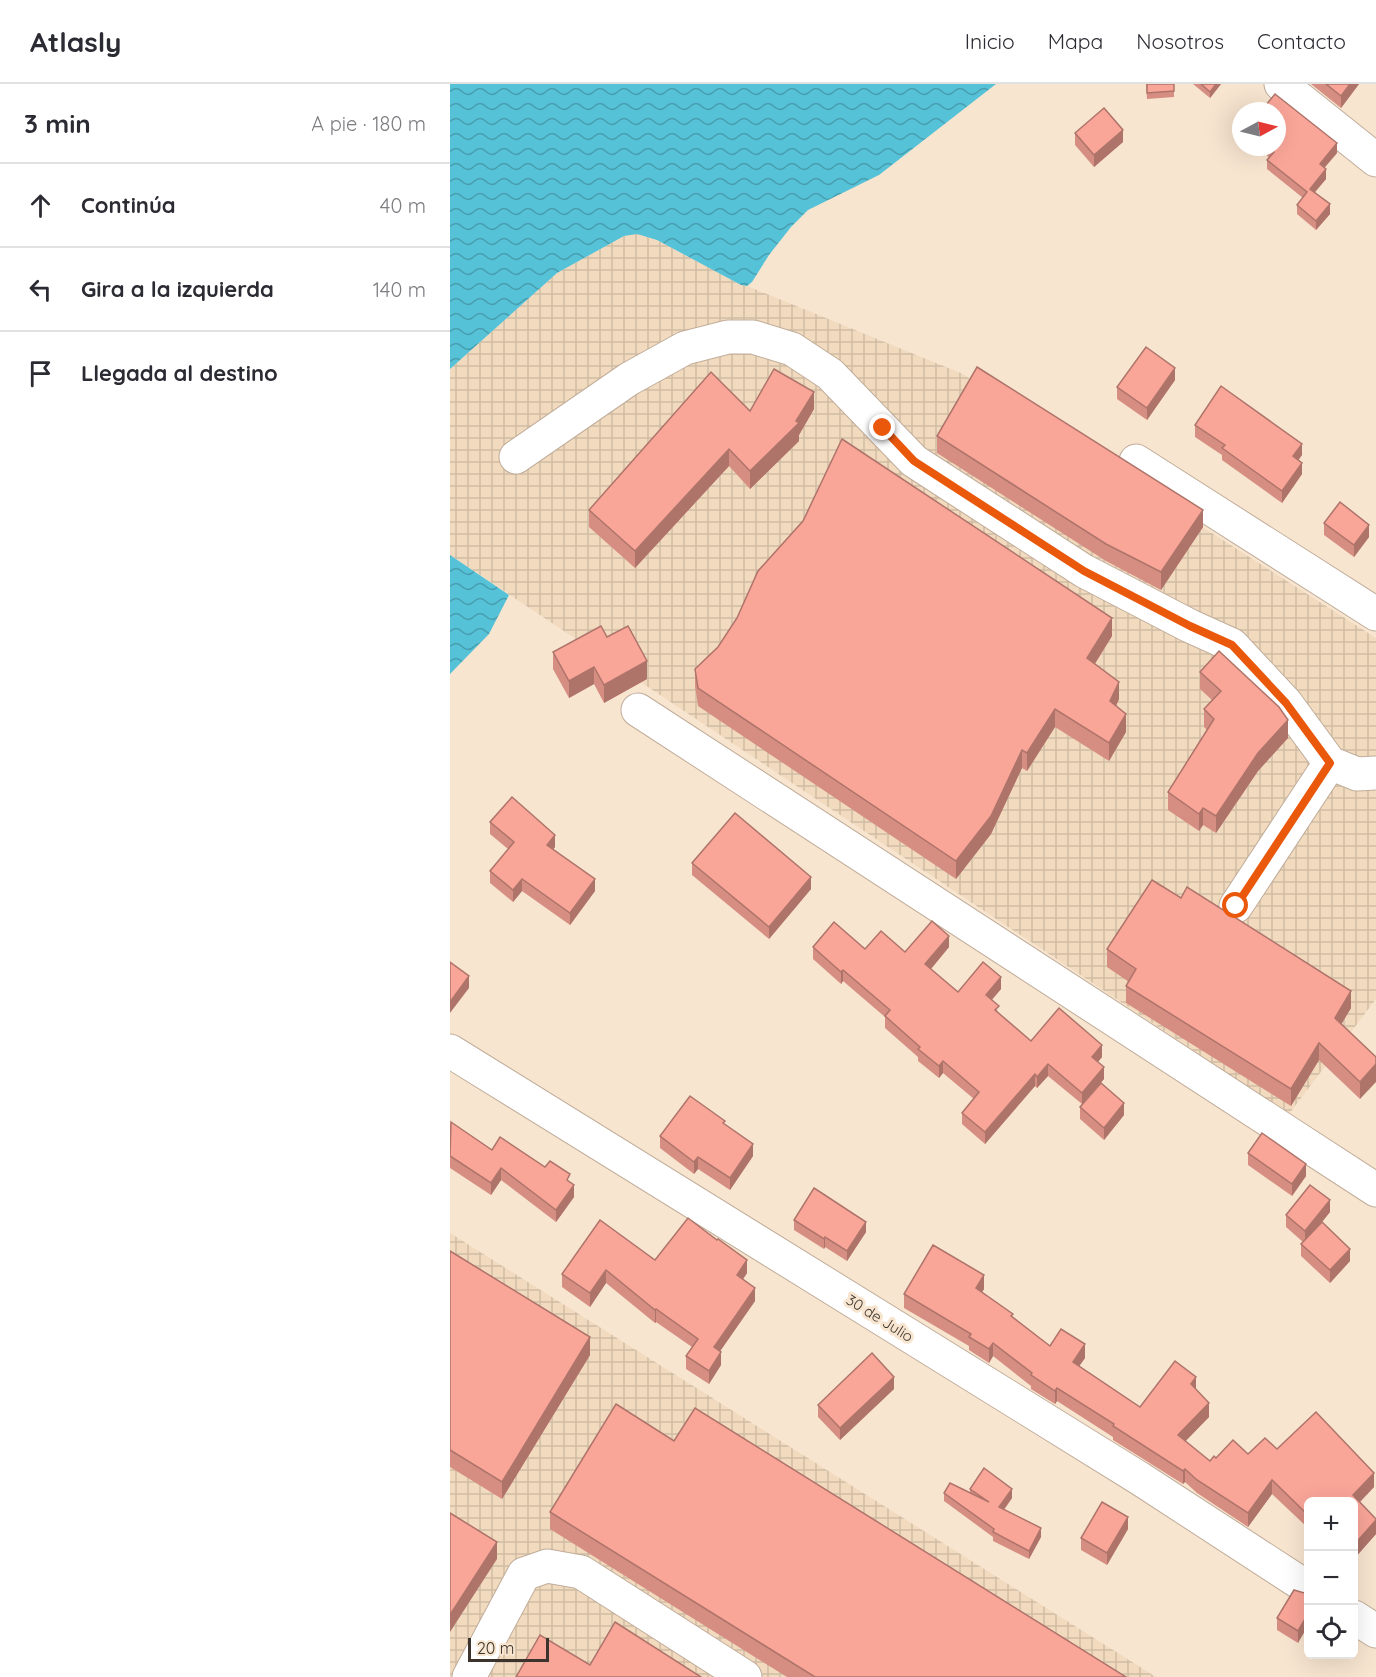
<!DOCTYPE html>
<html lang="es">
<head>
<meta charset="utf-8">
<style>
  :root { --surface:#fff; --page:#f2f2f3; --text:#2b2b33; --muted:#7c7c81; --line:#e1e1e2 }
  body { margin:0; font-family:Quicksand,sans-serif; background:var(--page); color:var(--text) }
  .controls { position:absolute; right:18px; bottom:18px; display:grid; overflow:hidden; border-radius:9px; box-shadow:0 6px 24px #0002 }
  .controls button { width:54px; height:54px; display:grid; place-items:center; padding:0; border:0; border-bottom:2px solid var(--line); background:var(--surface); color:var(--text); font:30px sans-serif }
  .compass { position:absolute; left:782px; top:18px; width:54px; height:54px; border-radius:50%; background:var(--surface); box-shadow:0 6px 24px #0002; rotate:83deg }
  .scale { position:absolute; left:18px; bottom:15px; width:81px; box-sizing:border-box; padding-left:6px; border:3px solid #3c342c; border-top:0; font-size:16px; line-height:21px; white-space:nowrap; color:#3c342c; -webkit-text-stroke:4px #f8e5d0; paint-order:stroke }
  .stop { position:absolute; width:18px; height:18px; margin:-14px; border:4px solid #ea580c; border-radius:50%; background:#fff }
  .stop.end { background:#ea580c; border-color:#fff; box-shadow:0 2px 6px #0008 }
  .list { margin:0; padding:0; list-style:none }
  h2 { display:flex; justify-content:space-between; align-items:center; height:78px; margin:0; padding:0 24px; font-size:26px }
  h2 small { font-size:20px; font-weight:400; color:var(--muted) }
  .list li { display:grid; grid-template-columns:39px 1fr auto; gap:18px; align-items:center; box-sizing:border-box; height:84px; padding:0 24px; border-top:2px solid var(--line) }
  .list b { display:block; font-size:22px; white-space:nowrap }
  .list em { font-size:20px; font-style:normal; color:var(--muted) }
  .icon { flex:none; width:33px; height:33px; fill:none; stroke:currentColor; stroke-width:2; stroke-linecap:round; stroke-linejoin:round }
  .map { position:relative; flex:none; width:926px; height:1593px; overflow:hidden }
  header { display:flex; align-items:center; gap:36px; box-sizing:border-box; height:84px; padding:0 30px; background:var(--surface); border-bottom:2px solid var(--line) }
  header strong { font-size:28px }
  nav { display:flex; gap:33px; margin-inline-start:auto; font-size:21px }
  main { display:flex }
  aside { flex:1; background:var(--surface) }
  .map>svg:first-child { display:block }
</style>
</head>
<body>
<header>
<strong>Atlasly</strong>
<nav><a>Inicio</a><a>Mapa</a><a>Nosotros</a><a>Contacto</a></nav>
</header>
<main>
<aside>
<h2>3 min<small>A pie · 180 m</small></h2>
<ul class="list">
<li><svg class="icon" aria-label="ahead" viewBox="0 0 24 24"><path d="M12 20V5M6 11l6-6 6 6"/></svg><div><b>Continúa</b></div><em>40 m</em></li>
<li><svg class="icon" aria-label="left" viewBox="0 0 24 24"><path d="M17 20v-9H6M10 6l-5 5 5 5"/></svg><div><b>Gira a la izquierda</b></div><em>140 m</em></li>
<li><svg class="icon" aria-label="arrive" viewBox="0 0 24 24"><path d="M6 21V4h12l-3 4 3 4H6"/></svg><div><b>Llegada al destino</b></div></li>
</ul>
</aside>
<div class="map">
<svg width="926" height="1593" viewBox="0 0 926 1593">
  <defs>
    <pattern id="industrial-grid" width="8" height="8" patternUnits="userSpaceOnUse" patternTransform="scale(1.5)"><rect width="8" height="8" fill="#f2dabf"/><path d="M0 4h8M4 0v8" fill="none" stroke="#d0bca4"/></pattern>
    <pattern id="water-waves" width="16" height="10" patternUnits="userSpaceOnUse" patternTransform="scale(1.5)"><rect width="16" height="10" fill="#55c2d8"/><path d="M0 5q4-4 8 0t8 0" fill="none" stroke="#489eaf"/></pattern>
  </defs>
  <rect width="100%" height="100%" fill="#f8e5d0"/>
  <!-- industrial -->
  <g fill="url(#industrial-grid)">
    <path d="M187 150 207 156 291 201 297 202 513 290 926 554V915L839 1030 0 471V285L107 189 174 152Z"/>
    <path d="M0 1149 706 1593H0Z"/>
  </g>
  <!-- water -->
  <g fill="url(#water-waves)">
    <path d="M0 0H546L429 91 358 126 341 143 319 171 302 198 297 202 291 201 207 156 187 150 174 152 107 189 0 285Z"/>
    <path d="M0 471 59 511 39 550 0 590Z"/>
  </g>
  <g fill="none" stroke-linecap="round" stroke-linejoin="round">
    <!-- minor casing -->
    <g stroke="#c0ad9a" stroke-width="35">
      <g id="minor">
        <path d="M831 0 926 76"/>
        <path d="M66 373 179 295 235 264 278 253H303L342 265 380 290 464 377 634 487 740 542 782 561 836 619 880 679 907 690 926 689"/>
        <path d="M686 377 926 530"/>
        <path d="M188 626 926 1106"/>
        <path d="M786 822 880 679"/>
        <path d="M0 967 689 1394 858 1504"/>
        <path d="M904 1533 926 1547"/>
        <path d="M19 1593 74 1490 97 1482 131 1488 295 1593"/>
      </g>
    </g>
    <!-- minor -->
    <use href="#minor" stroke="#fff" stroke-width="33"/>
  </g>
  <!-- wall -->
  <g fill="#d68e83">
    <path d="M696 0H724V13L697 15Z"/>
    <path d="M743 0H771L760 14Z"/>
    <path d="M861 0H909L891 24Z"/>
    <path d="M625 49 673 58 644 83 625 61Z"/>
    <path d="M817 63 887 69 874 84 876 95 865 108 880 130 866 146 847 130V121L853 114 817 85V76L819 73 817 72Z"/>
    <path d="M725 296 697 336 667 315V303Z"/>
    <path d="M364 325 349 351V357L300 405 279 382 185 484 139 443V426L300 327Z"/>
    <path d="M745 341 852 371 848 376 852 390 832 419 772 376V371L745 353Z"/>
    <path d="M487 352 753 443 711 506 656 477 487 369Z"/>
    <path d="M874 439 919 453 904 473 874 451Z"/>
    <path d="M662 552 645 580 669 615 666 622 676 648 659 677 605 643 577 687 572 684 541 750 506 795 248 622 245 602V585Z"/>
    <path d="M157 553 197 595 154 619 144 600 119 614 103 585V568Z"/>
    <path d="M750 588 838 654 808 687 766 749 753 741 749 747 718 726V708L757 646 754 643V625L762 616 750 605Z"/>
    <path d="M40 738 105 763 103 766 145 807 120 841 72 807 63 818 40 799V787L58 765 40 750Z"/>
    <path d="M242 779 361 805 319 855 242 791Z"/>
    <path d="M731 814 901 924 891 940 926 973 910 1015 869 976 841 1022 676 919V902L679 898 657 883V865Z"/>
    <path d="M363 863 455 868 499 863 481 885 508 908 551 905 542 916 549 930 581 957 652 973 648 978 654 995 632 1020 598 992 587 1004 585 1002 535 1060 512 1040V1029L524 1015 493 989 489 994 468 977V973L435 944V933L393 897 391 900 363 875Z"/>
    <path d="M630 1023 674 1031 654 1056 630 1035Z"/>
    <path d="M0 1039 42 1066 95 1083 120 1098 124 1113 106 1138 51 1096 41 1111 0 1084Z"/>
    <path d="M275 1040 303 1072 280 1106 248 1085 244 1090 210 1064V1052Z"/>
    <path d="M798 1069 856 1092 842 1112 798 1081Z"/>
    <path d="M880 1128 872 1138 900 1177 880 1199 851 1172V1160L853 1158 836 1143V1131Z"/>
    <path d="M344 1136 416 1148 397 1177 375 1163 374 1165 344 1146Z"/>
    <path d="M0 1167 140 1271 52 1415 0 1383Z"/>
    <path d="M205 1176 297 1189 293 1195 305 1217 270 1267 271 1281 259 1300 236 1285V1272L242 1263 206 1238 205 1239 156 1199 140 1223 112 1203V1190Z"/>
    <path d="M534 1205 532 1208 600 1262 635 1274 629 1282 690 1323 746 1306 759 1333 735 1357 760 1377 766 1374 798 1370 827 1365 924 1403 910 1418 926 1435V1450L903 1476 858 1418V1444L822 1410 798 1443 747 1409 735 1398 733 1400 663 1356V1353L607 1317 605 1320 581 1305V1302L543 1272 539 1279 519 1266V1262L454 1224V1210Z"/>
    <path d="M444 1305 390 1356 368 1333V1321Z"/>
    <path d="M520 1405 562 1414 554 1426 591 1453 579 1475 543 1457V1453L494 1417V1409H520Z"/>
    <path d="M100 1428 676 1593H337L100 1445Z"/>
    <path d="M678 1445 657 1481 631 1466V1454Z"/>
    <path d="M858 1511 848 1559 827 1546V1534Z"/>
  </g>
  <!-- shaded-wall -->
  <g fill="#ae746a">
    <path d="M766 0H771L760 14V8Z"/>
    <path d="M900 0H909L891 24V12Z"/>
    <path d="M673 46V58L644 83V71Z"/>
    <path d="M887 59V69L870 89V80Z"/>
    <path d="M876 85V95L860 114V105Z"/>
    <path d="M880 120V130L866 146V137Z"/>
    <path d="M725 284V296L697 336V324Z"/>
    <path d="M364 308V325L349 351V357L300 405V387L346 337Z"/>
    <path d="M852 360V371L843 384V372Z"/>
    <path d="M279 365V382L185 484V467Z"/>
    <path d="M852 379V390L832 419V407Z"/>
    <path d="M753 426V443L711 506V488Z"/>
    <path d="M919 441V453L904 473V461Z"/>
    <path d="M662 534V552L637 592V574Z"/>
    <path d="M197 577V595L154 619V601Z"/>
    <path d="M144 583V600L119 614V597Z"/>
    <path d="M669 598V615L660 635V617Z"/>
    <path d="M605 625V643L577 687V669Z"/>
    <path d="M676 630V648L659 677V659Z"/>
    <path d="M838 636V654L808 687 766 749V732L808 669Z"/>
    <path d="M572 666V684L541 750 506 795V777Z"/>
    <path d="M753 724V741L749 747V730Z"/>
    <path d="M105 751V763L97 773V761Z"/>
    <path d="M361 793V805L319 855V843Z"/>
    <path d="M72 795V807L63 818V806Z"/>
    <path d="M145 795V807L120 841V829Z"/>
    <path d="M499 852V863L475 892V880Z"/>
    <path d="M393 886V897L391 900V888Z"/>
    <path d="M19 892V904L0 929V918Z"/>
    <path d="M551 893V905L536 922V911Z"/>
    <path d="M901 907V924L885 951V934Z"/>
    <path d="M869 959V976L841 1022V1005Z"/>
    <path d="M652 961V973L642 985V973Z"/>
    <path d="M493 977V989L489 994V982Z"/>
    <path d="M598 980V992L587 1004V993Z"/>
    <path d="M926 980V998L910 1015V998Z"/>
    <path d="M654 983V995L632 1020V1009Z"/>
    <path d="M585 990V1002L535 1060V1048Z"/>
    <path d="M674 1019V1031L654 1056V1044Z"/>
    <path d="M303 1060V1072L280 1106V1094Z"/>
    <path d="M248 1073V1085L244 1090V1078Z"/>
    <path d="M856 1080V1092L842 1112V1100Z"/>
    <path d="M51 1084V1096L41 1111V1099Z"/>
    <path d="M124 1101V1113L106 1138V1126Z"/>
    <path d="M880 1116V1128L855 1159V1147Z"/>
    <path d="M416 1138V1148L397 1177V1167Z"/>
    <path d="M375 1153V1163L374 1165V1155Z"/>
    <path d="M900 1165V1177L880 1199V1186Z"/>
    <path d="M297 1176V1189L287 1204V1191Z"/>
    <path d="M156 1186V1199L140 1223V1209Z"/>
    <path d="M534 1191V1205L526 1218V1204Z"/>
    <path d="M305 1204V1217L264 1276V1263Z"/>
    <path d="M206 1225V1238L205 1239V1226Z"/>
    <path d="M140 1253V1271L52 1415V1398Z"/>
    <path d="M543 1259V1272L539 1279V1265Z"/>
    <path d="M635 1260V1274L623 1291V1278Z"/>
    <path d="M271 1268V1281L259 1300V1287Z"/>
    <path d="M444 1293V1305L390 1356V1344Z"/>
    <path d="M746 1293V1306L741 1300Z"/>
    <path d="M607 1304V1317L605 1320V1307Z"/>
    <path d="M759 1319V1333L728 1365V1351Z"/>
    <path d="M735 1385V1398L733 1400V1387Z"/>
    <path d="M924 1389V1403L903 1425V1411Z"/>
    <path d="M822 1396V1410L798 1443V1429Z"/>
    <path d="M562 1405V1414L549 1432V1423Z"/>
    <path d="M678 1433V1445L657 1481V1469Z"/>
    <path d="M926 1436V1450L903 1476V1462Z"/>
    <path d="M591 1444V1453L579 1475V1467Z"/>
    <path d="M47 1458V1475L0 1548V1531Z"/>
    <path d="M858 1530V1542L848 1559V1547Z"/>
  </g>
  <!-- building -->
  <g fill="#f9a598" stroke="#ae746a" stroke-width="1.5">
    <path d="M697 0H724V7L697 9Z"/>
    <path d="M751 0H766L760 8Z"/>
    <path d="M876 0H900L891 12Z"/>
    <path d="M825 10 887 59 870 80 876 85 860 105 880 120 866 137 847 121 857 108 817 76 824 68 818 63H827V27H811Z"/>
    <path d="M654 24 673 46 644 71 625 49Z"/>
    <path d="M696 263 725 284 697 324 667 303Z"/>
    <path d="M527 283 753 426 711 488 656 460 487 352Z"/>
    <path d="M324 285 364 308 346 337 349 339 300 387 279 365 185 467 139 426 261 288 300 327Z"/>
    <path d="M771 302 852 360 843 372 852 379 832 407 772 364 775 361 745 341Z"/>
    <path d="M392 355 662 534 637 574 669 598 660 617 676 630 659 659 605 625 577 669 572 666 541 732 506 777 248 604 245 585 268 563 287 534 308 487 353 437Z"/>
    <path d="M890 418 919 441 904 461 874 439Z"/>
    <path d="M151 542 157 553 178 542 197 577 154 601 144 583 119 597 103 568Z"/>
    <path d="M769 567 829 623 838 636 808 669 766 732 753 724 749 730 718 708 764 635 754 625 771 607 750 588Z"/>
    <path d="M62 713 105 751 97 761 145 795 120 829 72 795 63 806 40 787 64 758 40 738Z"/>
    <path d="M285 729 361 793 319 843 242 779Z"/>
    <path d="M702 796 731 814 737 803 901 907 885 934 926 973V980L910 998 869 959 841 1005 676 902 686 885 657 865Z"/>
    <path d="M482 837 499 852 475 880 508 908 533 878 551 893 536 911 549 922 545 926 581 957 609 924 652 961 642 973 654 983 632 1009 598 980 587 993 585 990 535 1048 512 1029 529 1008 493 977 489 982 468 965 470 963 435 932 440 926 393 886 391 888 363 863 384 838 415 865 431 847 455 868Z"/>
    <path d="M0 878 19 892 0 918Z"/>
    <path d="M651 999 674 1019 654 1044 630 1023Z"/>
    <path d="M240 1012 275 1037 273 1039 303 1060 280 1094 248 1073 244 1078 210 1052Z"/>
    <path d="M1 1038 42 1066 50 1053 95 1083 100 1077 120 1090 117 1096 124 1101 106 1126 51 1084 41 1099 0 1072Z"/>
    <path d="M812 1049 856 1080 842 1100 798 1069Z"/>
    <path d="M860 1101 880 1116 855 1147 836 1131Z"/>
    <path d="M364 1104 416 1138 397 1167 375 1153 374 1155 344 1136Z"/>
    <path d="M238 1134 267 1156 268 1155 297 1176 287 1191 305 1204 264 1263 271 1268 259 1287 236 1272 248 1255 206 1225 205 1226 156 1186 140 1209 112 1190 150 1136 205 1176Z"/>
    <path d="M872 1138 900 1165 880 1186 851 1160Z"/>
    <path d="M483 1161 534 1191 526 1204 563 1230 561 1232 600 1262 611 1245 635 1260 623 1278 690 1323 725 1277 746 1293 741 1300 759 1319 728 1351 760 1377 764 1372 766 1374 783 1356 798 1370 815 1354 827 1365 866 1328 924 1389 903 1411 926 1435V1436L903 1462V1418H858V1431L822 1396 798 1429 747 1396 735 1385 733 1387 663 1342 664 1340 607 1304 605 1307 581 1291 582 1289 543 1259 539 1265 519 1253 521 1250 454 1210Z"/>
    <path d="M0 1167 140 1253 52 1398 0 1366Z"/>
    <path d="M422 1269 444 1293 390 1344 368 1321Z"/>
    <path d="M166 1320 224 1357 245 1324 676 1593H365L100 1428Z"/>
    <path d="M534 1384 562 1405 549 1423 591 1444 579 1467 543 1448 544 1445 494 1409 500 1399 539 1418 520 1405Z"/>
    <path d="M652 1418 678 1433 657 1469 631 1454Z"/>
    <path d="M0 1429 47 1458 0 1531Z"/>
    <path d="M844 1506 858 1510V1530L848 1547 827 1534Z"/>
    <path d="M165 1538 251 1593H66L90 1551 140 1581Z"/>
  </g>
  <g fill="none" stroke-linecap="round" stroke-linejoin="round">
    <!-- route -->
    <path stroke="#ea580c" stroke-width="8" d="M433 344 464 377 634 487 740 542 782 561 836 619 880 679 786 822"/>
  </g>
  <g text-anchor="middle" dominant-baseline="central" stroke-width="6" stroke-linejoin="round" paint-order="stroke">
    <!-- street labels -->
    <g font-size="15" fill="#3c342c" stroke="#f8e5d0">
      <text transform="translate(430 1234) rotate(32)">30 de Julio</text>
    </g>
  </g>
</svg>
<div class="controls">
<button>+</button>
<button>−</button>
<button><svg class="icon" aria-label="locate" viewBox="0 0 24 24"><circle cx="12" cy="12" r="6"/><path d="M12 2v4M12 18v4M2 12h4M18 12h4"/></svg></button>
</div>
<svg class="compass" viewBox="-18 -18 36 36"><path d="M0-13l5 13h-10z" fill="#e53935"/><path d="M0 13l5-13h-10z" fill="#7c7c81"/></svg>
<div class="scale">20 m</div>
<div class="stop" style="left:786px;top:822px"></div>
<div class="stop end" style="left:433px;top:344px"></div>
</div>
</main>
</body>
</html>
